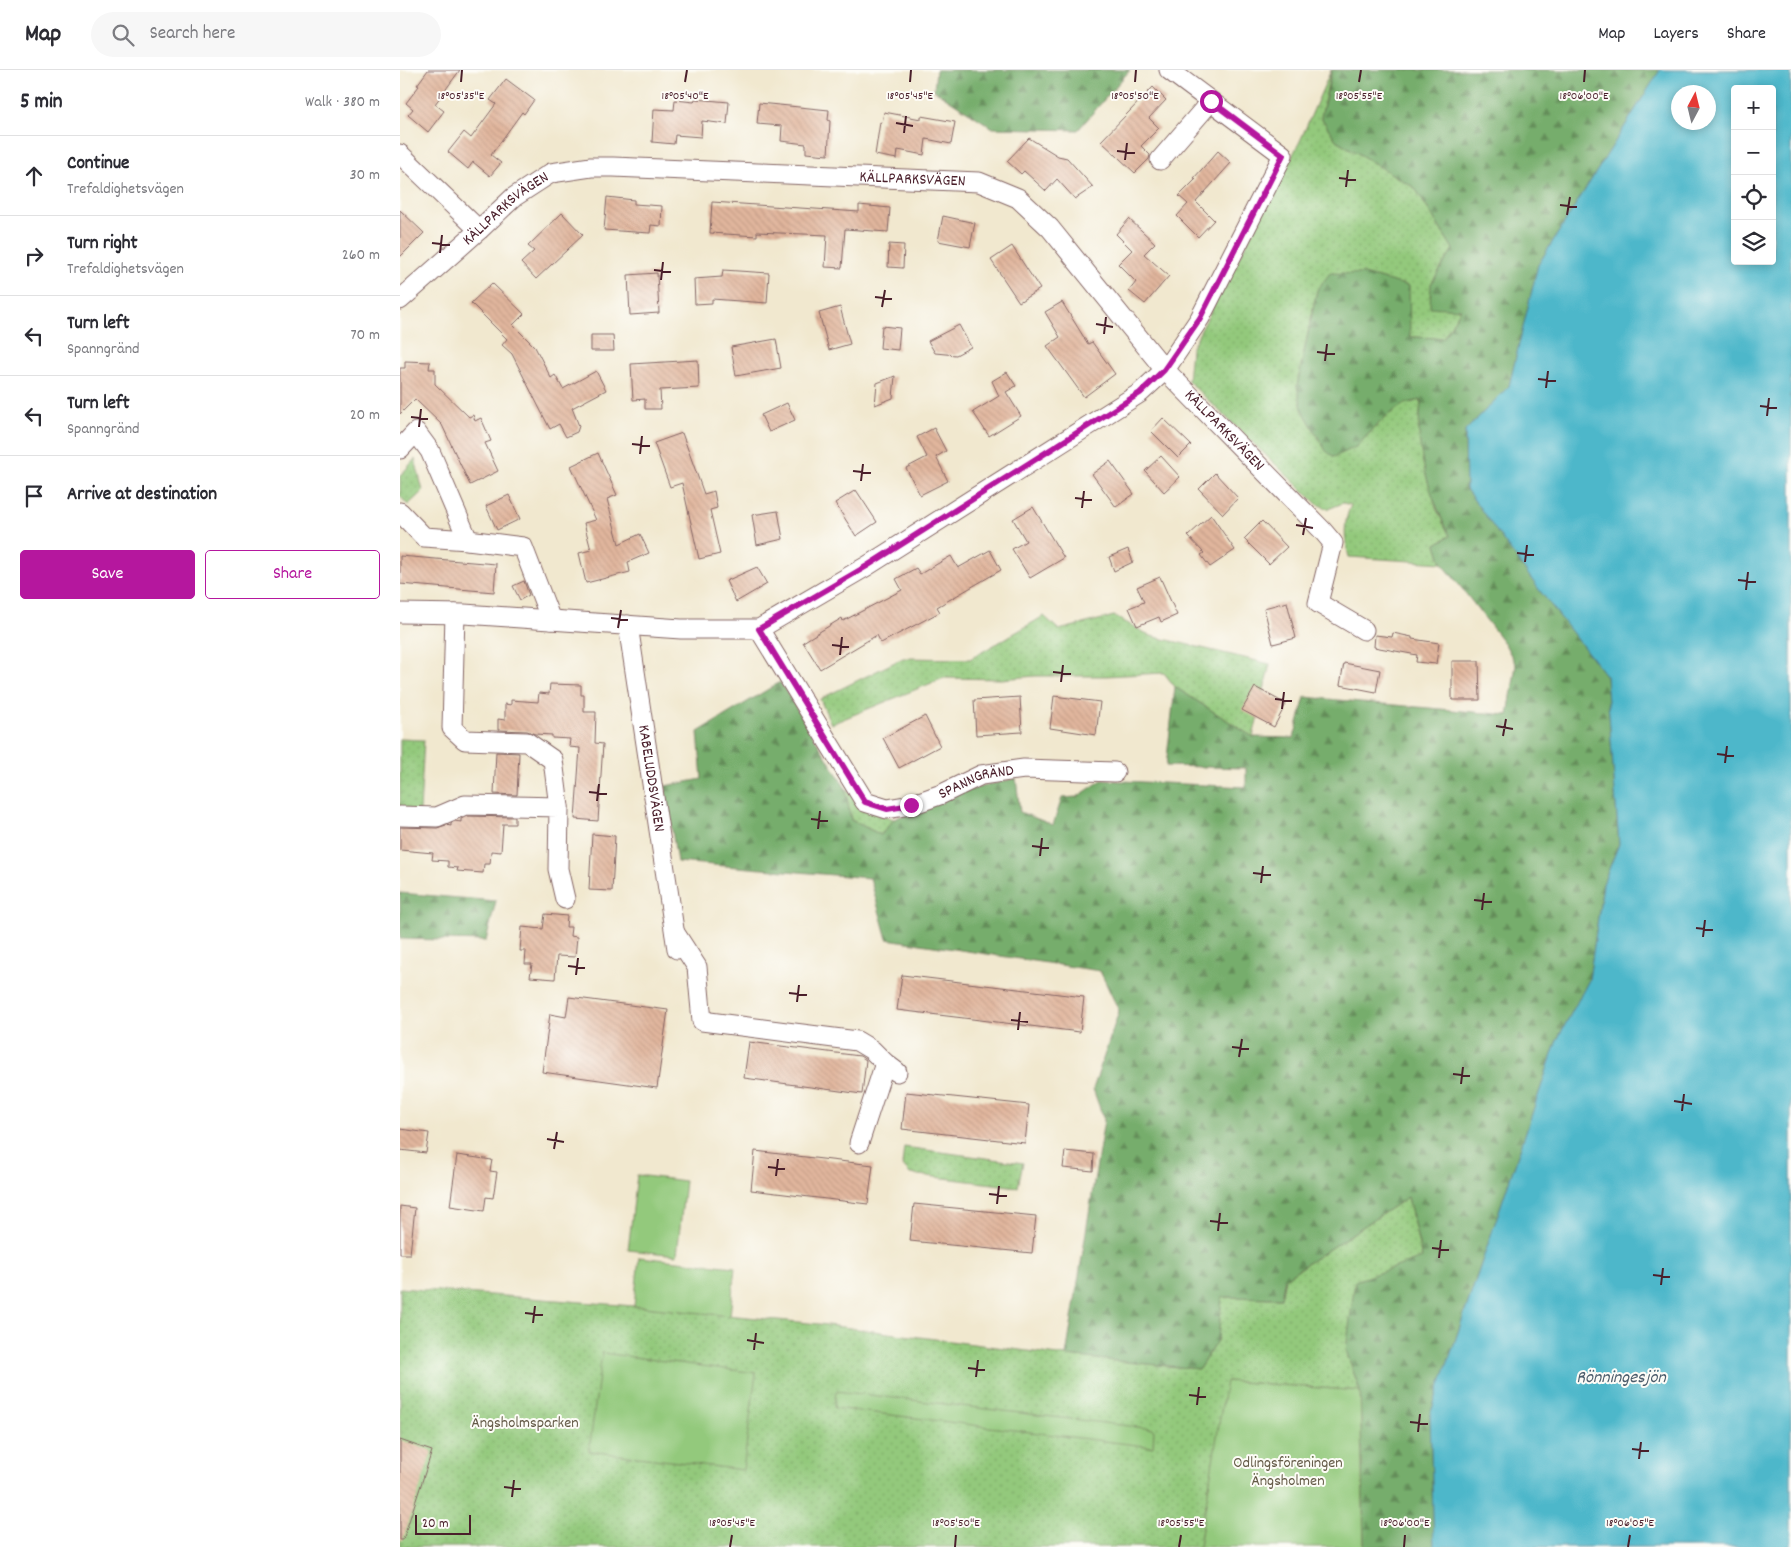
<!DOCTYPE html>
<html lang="en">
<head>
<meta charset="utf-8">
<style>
  :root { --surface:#fff; --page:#f7f7f7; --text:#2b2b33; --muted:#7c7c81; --line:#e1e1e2; --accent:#b5179e }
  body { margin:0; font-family:Dekko,sans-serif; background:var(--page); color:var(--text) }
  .controls { position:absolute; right:15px; top:15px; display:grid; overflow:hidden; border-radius:5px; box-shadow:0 2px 8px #0003 }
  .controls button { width:45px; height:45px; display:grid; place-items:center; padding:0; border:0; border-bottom:1px solid var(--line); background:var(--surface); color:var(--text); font:25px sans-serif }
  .compass { position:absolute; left:1271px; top:15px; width:45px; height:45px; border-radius:50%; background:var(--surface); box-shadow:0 2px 8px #0003; rotate:7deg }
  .scale { position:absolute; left:15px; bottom:12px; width:56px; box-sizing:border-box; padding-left:5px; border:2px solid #4a1f2b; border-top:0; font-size:14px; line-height:18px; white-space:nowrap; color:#4a1f2b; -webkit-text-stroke:4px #fdfcf7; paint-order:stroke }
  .stop { position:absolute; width:15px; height:15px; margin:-11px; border:4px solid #b5179e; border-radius:50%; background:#fff }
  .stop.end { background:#b5179e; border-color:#fff; box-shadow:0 1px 5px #0008 }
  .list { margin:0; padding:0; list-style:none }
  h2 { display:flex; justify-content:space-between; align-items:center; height:65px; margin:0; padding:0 20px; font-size:21px }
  h2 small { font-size:16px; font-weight:400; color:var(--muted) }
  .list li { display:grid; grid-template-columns:32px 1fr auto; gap:15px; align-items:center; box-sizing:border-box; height:80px; padding:0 20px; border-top:1px solid var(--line) }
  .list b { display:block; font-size:19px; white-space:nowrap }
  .list p { margin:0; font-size:16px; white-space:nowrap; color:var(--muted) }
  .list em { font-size:16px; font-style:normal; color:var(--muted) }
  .actions { display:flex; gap:10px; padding:15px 20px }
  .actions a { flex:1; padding:11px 0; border:1px solid var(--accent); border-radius:5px; text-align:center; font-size:18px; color:var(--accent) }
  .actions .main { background:var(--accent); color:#fff }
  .icon { flex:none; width:28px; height:28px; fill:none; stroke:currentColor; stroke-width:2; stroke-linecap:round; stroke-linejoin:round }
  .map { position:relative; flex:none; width:1391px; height:1477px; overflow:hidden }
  header { display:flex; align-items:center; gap:30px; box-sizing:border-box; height:70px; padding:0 25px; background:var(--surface); border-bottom:1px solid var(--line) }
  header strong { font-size:24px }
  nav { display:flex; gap:28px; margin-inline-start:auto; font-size:18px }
  .search { width:350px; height:45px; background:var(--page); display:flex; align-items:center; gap:12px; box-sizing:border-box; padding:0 18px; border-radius:28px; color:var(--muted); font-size:19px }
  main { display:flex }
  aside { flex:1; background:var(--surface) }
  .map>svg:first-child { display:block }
</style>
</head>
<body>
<header>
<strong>Map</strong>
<div class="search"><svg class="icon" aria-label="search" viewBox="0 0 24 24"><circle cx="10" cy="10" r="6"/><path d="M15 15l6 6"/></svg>Search here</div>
<nav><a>Map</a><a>Layers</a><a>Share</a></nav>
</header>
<main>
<aside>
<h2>5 min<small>Walk · 380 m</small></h2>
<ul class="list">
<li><svg class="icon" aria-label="ahead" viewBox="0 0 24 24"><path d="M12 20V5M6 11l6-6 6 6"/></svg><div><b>Continue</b><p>Trefaldighetsvägen</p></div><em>30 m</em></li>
<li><svg class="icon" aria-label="right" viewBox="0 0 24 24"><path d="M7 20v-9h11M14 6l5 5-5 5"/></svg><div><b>Turn right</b><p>Trefaldighetsvägen</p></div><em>260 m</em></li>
<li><svg class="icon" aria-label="left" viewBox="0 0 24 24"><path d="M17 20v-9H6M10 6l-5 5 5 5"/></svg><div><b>Turn left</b><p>Spanngränd</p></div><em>70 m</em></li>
<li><svg class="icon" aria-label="left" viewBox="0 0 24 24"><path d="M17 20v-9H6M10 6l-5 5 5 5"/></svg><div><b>Turn left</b><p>Spanngränd</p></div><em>20 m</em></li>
<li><svg class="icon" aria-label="arrive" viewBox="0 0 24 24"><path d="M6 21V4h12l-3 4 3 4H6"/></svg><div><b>Arrive at destination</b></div></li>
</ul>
<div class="actions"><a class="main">Save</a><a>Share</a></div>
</aside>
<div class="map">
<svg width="1391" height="1477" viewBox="0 0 1391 1477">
  <defs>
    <pattern id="grass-dots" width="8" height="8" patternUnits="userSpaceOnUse" patternTransform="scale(1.25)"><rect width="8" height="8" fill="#93c97c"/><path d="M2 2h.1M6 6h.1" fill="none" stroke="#80ac6b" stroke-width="1.8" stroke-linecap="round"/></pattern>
    <pattern id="forest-firs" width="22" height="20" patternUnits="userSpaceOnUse" patternTransform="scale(1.25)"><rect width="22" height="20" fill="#76ad6c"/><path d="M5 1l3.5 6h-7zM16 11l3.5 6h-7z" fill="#638c59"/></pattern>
    <pattern id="building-back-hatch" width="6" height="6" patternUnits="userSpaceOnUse" patternTransform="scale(1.25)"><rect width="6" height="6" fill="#e1b69d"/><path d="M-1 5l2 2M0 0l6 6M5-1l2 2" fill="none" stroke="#c39c87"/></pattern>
  </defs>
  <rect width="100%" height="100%" fill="#fdfcf7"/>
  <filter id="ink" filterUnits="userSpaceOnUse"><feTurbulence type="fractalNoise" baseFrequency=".02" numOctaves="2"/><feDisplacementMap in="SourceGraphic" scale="10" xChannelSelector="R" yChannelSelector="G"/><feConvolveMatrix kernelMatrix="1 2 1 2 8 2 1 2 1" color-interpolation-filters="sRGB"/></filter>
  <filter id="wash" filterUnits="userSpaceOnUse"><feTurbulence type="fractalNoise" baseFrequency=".0096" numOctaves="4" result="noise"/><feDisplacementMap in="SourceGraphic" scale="20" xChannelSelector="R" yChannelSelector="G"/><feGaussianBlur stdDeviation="1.12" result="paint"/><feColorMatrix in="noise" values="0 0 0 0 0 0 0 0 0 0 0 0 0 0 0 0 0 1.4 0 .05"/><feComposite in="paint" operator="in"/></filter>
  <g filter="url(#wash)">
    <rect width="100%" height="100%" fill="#f1e8cf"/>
    <!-- grass -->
    <g fill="url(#grass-dots)" stroke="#6e7454">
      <path d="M931 0 921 47 936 70 1015 118 1053 179 1031 214 1061 239 1043 268 1010 267 917 220 897 316 956 377 985 347 1004 334 1021 330 1019 359 1036 438 1050 466 1036 474 1042 493 949 487C944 468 943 453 951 435L943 433 928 439 917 434 788 311 791 279 900 71Z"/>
      <path d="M15 389 23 421 8 435 0 426V406Z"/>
      <path d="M644 546 659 560 714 546 751 566 870 594 853 667 775 617 764 603 705 606H635L602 609 544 608 431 654 420 629 503 588 570 589Z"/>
      <path d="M0 669 24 670 20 741 0 740Z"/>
      <path d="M445 717C462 739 469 741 494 749L481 765 451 750Z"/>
      <path d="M504 1077 623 1093 618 1117 510 1104 502 1095Z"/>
      <path d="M1008 1127 1022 1189 946 1280 960 1321 827 1311 799 1477H0V1218L234 1236 419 1254 666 1286 799 1299 818 1269 821 1227 881 1228 885 1208Z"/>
    </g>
    <!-- forest -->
    <g fill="url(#forest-firs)" stroke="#60664c">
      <path d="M536 0H730L678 60 593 58 534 20Z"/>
      <path d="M932 0H1260L1138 195 1109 316 1065 361 1066 419 1140 521 1206 606 1219 774 1203 814 1189 910 1157 970 1030 1345 1034 1477H964L960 1321 946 1280 955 1211 1022 1188 1008 1127 885 1208 881 1228 822 1227 818 1269 799 1299 666 1286 704 1050 693 1019 719 941 700 901 487 869 470 808 277 792 265 716 302 709 298 662 380 612 445 717 451 750 481 765 494 749 561 722 616 708 620 742 653 755 662 728 677 727 702 710 846 717V698L766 696 775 617 853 667 894 668 905 627 1108 645 1116 595 1105 574 1042 493 1036 474 1050 466C1034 435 1019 393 1019 358 1019 349 1021 339 1021 330L1004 334 985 347 956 377 934 387 926 381 902 339 897 316 917 220 930 203 963 204 1009 216 1010 267 1043 268 1061 239 1030 237 1031 214 1053 179 1015 118 936 70 921 47Z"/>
      <path d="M0 823 96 831 86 871 0 869Z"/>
    </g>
    <!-- garden -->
    <g fill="#93c97c" stroke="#6e7454">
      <path d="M237 1105 285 1111 277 1185 228 1180Z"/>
      <path d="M239 1187 335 1197 330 1246 234 1236Z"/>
      <path d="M202 1283 356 1303 343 1400 189 1381Z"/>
      <path d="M826 1311 960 1321 964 1477H799Z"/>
      <path d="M436 1321 754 1359 753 1377 434 1338Z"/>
    </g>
    <!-- water -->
    <path fill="#4db7ca" stroke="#4c6b7a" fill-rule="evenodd" d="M1260 0H1391V1477H1034L1030 1345 1157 970 1189 910 1203 814 1219 774 1206 606 1140 521 1066 419 1065 361 1109 316 1138 195ZM1335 19H1372V191H1335ZM1278 22H1308V52H1278Z"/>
    <g id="blocks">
      <!-- building -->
      <g fill="url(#building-back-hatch)">
        <path d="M28 0H60L35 34 44 41 28 62 8 45 13 39 6 33 19 16 17 15Z"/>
        <path d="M106 9 134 30 124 44 122 42 91 85 101 93 90 106 73 92 68 99 48 82 64 62 71 68 96 34 90 30Z"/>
        <path d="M753 17 766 30 749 48 759 58 741 76 750 85 749 89 735 103 701 71Z"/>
        <path d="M295 29 329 32 327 54 302 51 301 67 275 65 274 74 252 72 254 39 274 40 275 30 294 32Z"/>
        <path d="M359 33 429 40 428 50 430 51 428 85 406 83V74L381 71 382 56 357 54Z"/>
        <path d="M484 42 521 49V46L555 52 551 74 526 69 524 85 498 80 497 89 475 85 480 52 482 53Z"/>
        <path d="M629 68 658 86 667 88 693 117 675 129 657 109 646 121 624 101 621 104 607 91Z"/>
        <path d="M818 81 831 93 796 132 814 150 798 167 777 146 788 134 779 126 796 109 794 108Z"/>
        <path d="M207 127 234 130V134L262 136 261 156 251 155 250 163 204 160Z"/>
        <path d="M312 132 459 142V135L490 138 488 162 445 159 442 198 425 197 427 165 357 162V166L310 163Z"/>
        <path d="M0 140 24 163 0 187Z"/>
        <path d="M162 143 183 165 136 209 121 193 134 181 128 176Z"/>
        <path d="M543 146 575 153 570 177 538 171Z"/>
        <path d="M729 149 755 173 744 184 769 206 745 234 729 221 736 212 718 194 732 180 716 164Z"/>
        <path d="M489 174 504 175 503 198 488 197Z"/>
        <path d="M612 176 640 219 619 232 591 190Z"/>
        <path d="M323 200 369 203 367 233 312 229V233L295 234 294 209 322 207Z"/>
        <path d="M257 203 259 243 230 245 228 205Z"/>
        <path d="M92 213 124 244 113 255 135 277 151 308 155 305 163 319 196 301 206 320 172 338 179 356 177 362 166 367 159 354 150 359 112 284 102 275 107 269 71 233Z"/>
        <path d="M662 232 688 274 692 272 715 304 684 327 647 276 660 267 645 242Z"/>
        <path d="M440 237 450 274 429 280 419 243Z"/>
        <path d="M559 255 571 277 556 285 535 283 528 271Z"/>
        <path d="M482 256 500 258 498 280 480 278Z"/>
        <path d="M191 265H213L214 281H191Z"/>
        <path d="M376 269 381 298 336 306 331 277Z"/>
        <path d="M298 290 299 318 260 320 261 339H245V329L233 330 231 294Z"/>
        <path d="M5 291 30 292 29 299H35V314L69 347 73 345 75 351 81 348 91 371 85 373 98 401 70 415 42 355 15 329 0 344V298H5Z"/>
        <path d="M607 302 616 316 606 322 621 346 589 366 573 342 599 326 592 311Z"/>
        <path d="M495 306 493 328 475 335 477 313Z"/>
        <path d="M387 333 395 350 369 362 361 345Z"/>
        <path d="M763 348 791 375 778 388 751 361Z"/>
        <path d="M534 358 546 381 536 387 548 411 520 425 506 398 527 387 517 367Z"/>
        <path d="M282 363 304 424 314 421 317 438 310 440 320 484 299 489 282 413 270 417 254 373Z"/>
        <path d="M198 383 217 425 207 429 219 474 240 464 249 483 228 492 230 502 186 513 179 483 191 480 184 453 196 450 171 396Z"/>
        <path d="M761 386 780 407 764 422 745 401Z"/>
        <path d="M710 391 734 424 716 437 692 404Z"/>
        <path d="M815 403 838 428 823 444 799 419Z"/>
        <path d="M456 420 477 452 456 466 435 433Z"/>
        <path d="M109 425 120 449 97 460 86 436Z"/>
        <path d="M633 437 664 488 630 508 612 479 626 471 613 449Z"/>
        <path d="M378 441 383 469 357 475 352 445Z"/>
        <path d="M811 445 835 480 810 497 801 485 804 483 788 466Z"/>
        <path d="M862 451 887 477 869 494 844 469Z"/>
        <path d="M728 479 733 492 714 501 709 487Z"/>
        <path d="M590 480 601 500 537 537 540 542 481 573 477 565 420 599 403 572 442 548 443 551 502 520 496 509 516 498 520 504 551 486 558 498Z"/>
        <path d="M0 486 96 494 94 522 0 514Z"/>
        <path d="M357 497 367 514 336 532 326 511Z"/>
        <path d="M760 507 777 545 761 552 759 547 737 556 729 538 744 532 737 517Z"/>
        <path d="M124 511 129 525 120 530 113 516Z"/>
        <path d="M887 532 896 568 873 574 864 538Z"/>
        <path d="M993 563 1012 567V569L1039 573 1036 594 1016 592 1017 585 974 577 975 565 992 567Z"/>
        <path d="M1052 591H1079L1080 630H1052Z"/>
        <path d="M944 593 980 600 976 622 940 615Z"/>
        <path d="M150 614 181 615V625H184V642H196L195 673 203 674 198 751 175 749 180 678 169 677 170 669 152 668V665L135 664 127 661 98 660V649L105 650V634L111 635V630L138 632 139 623 149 624Z"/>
        <path d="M855 617 886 634 874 657 842 640Z"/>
        <path d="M654 626 700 632 696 665 650 658Z"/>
        <path d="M620 627 622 662 576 665 574 630Z"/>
        <path d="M525 646 540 676 499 698 483 668Z"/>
        <path d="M96 682 119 683 117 725 94 724Z"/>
        <path d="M67 746 115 747V754H103L101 782 91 781 90 794H84L83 803 57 801 58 798 48 797V791L32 790 33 783 0 780V757L37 758 46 755 51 756V753L55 751 61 752V749Z"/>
        <path d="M192 764 215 766 212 821 189 820Z"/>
        <path d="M145 844 167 846 166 857H171L170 866 177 867 175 887 157 886 155 909 130 907 132 894H125L126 881H120L122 857 143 859Z"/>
        <path d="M502 905 684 927 680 962 497 940Z"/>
        <path d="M169 927 268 940 257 1018 142 1002 150 944 166 947Z"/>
        <path d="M349 972 460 986 466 990 462 1024 344 1008Z"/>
        <path d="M506 1022 629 1035 625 1073 502 1059Z"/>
        <path d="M0 1059 29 1063 26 1083 0 1080Z"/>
        <path d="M355 1081 473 1095 468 1134 351 1120Z"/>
        <path d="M665 1081 694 1084 693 1101 663 1098Z"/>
        <path d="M57 1085 92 1090 90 1101 97 1102 93 1128 86 1127 84 1141 50 1136Z"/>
        <path d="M514 1134 636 1146 632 1183 510 1171Z"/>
        <path d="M0 1136 15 1138 10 1184H0Z"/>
        <path d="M0 1370 32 1381 3 1470H0Z"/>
      </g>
    </g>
  </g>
  <g filter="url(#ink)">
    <use href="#blocks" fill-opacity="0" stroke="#846564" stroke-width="1"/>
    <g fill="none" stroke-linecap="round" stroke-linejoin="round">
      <!-- minor casing -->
      <g stroke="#846564" stroke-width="21">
        <g id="minor">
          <path d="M0 84 79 160"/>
          <path d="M760 90 811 31"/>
          <path id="s1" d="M0 230 79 160 114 127 151 103 191 97H213L579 112 618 128 650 158 765 300 922 460 933 473 918 533 964 560"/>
          <path d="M0 379 16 362 30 381 68 470"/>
          <path d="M0 442 24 467 68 470 123 477 151 550"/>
          <path d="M0 543 64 544 281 559H359L467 496 740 323 765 300 800 248 883 85 769 0"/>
          <path d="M55 544 52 658 65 670 127 672 153 690 159 737"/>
          <path id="s2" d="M228 555 277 879"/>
          <path id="s3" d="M359 559 465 732 487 739 511 735 542 724 581 705 624 699 715 702"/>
          <path d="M0 746 37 747 65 735 159 737 158 799 165 829"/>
          <path d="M275 863 297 897 302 951 457 971 472 980 485 993 497 1002"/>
          <path d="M459 1073 485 993"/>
        </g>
      </g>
      <!-- minor -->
      <use href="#minor" stroke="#fff" stroke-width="19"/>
    </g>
  </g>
  <g fill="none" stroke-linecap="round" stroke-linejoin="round" filter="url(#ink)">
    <!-- route -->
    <path stroke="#b5179e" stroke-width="6" d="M511 735 487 739 465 732 359 559 467 496 740 323 764 300 800 248 883 85 811 31"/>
  </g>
  <!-- ticks -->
  <path fill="none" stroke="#4a1f2b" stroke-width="2" d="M61 12 62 0M285 12 287 0M510 12 511 0M735 12 736 0M959 12 961 0M1184 12 1185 0M496 53 513 56M504 63 506 46M717 81 735 83M725 90 727 73M939 108 956 110M946 117 948 100M1160 135 1177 137M1167 145 1170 127M32 173 50 175M40 183 42 165M254 200 271 202M261 210 263 192M475 227 492 229M482 237 485 220M696 254 713 257M704 264 706 247M917 282 935 284M925 291 927 274M1138 309 1156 311M1146 318 1148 301M1360 336 1377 338M1367 346 1369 328M11 347 28 349M19 357 21 339M232 374 250 376M240 384 242 366M453 401 471 403M461 411 463 394M675 428 692 430M682 438 684 421M896 455 913 458M903 465 906 448M1117 483 1134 485M1125 492 1127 475M1338 510 1356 512M1346 520 1348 502M211 548 228 550M218 558 221 540M432 575 449 577M440 585 442 567M653 602 671 604M661 612 663 595M875 629 892 631M882 639 884 622M1096 656 1113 659M1103 666 1106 649M1317 684 1334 686M1325 693 1327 676M189 722 207 724M197 731 199 714M411 749 428 751M418 759 420 741M632 776 649 778M640 786 642 768M853 803 871 805M861 813 863 796M1074 830 1092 832M1082 840 1084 823M1296 858 1313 860M1303 867 1305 850M168 896 185 898M176 905 178 888M389 923 407 925M397 932 399 915M611 950 628 952M618 960 620 942M832 977 849 979M839 987 842 969M1053 1004 1070 1006M1061 1014 1063 997M1274 1031 1292 1034M1282 1041 1284 1024M147 1069 164 1072M154 1079 157 1062M368 1097 385 1099M376 1106 378 1089M589 1124 607 1126M597 1134 599 1116M810 1151 828 1153M818 1161 820 1143M1032 1178 1049 1180M1039 1188 1041 1170M1253 1205 1270 1207M1261 1215 1263 1198M125 1243 143 1245M133 1253 135 1236M347 1270 364 1273M354 1280 356 1263M568 1298 585 1300M576 1307 578 1290M789 1325 806 1327M797 1335 799 1317M1010 1352 1028 1354M1018 1362 1020 1344M1232 1379 1249 1381M1239 1389 1241 1372M104 1417 121 1419M112 1427 114 1410M330 1477 332 1465M555 1477 556 1465M779 1477 781 1465M1004 1477 1005 1465M1228 1477 1230 1465"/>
  <g text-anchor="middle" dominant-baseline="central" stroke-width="4" stroke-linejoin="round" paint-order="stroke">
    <!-- street labels -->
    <g font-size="16" fill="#4a1f2b" stroke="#fdfcf7">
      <text stroke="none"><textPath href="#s1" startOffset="560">KÄLLPARKSVÄGEN</textPath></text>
      <text stroke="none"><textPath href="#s1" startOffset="140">KÄLLPARKSVÄGEN</textPath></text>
      <text stroke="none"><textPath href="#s1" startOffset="980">KÄLLPARKSVÄGEN</textPath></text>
      <text stroke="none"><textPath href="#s2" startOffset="155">KABELUDDSVÄGEN</textPath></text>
      <text stroke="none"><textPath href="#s3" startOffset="320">SPANNGRÄND</textPath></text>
    </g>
    <!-- park labels -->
    <g font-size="16" fill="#645a47" stroke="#fdfcf7">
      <text x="125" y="1353">Ängsholmsparken</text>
      <text x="888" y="1393">Odlingsföreningen<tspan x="888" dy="18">Ängsholmen</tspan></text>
    </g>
    <!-- water labels -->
    <g font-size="18" font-style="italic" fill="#4b5c6b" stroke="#fdfcf7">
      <text x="1221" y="1308">Rönningesjön</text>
    </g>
  </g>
  <g font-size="12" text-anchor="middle" fill="#4a1f2b" stroke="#fdfcf7" stroke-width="4" stroke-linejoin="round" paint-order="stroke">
    <text x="61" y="29">18°05'35"E</text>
    <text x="285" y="29">18°05'40"E</text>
    <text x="510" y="29">18°05'45"E</text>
    <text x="735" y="29">18°05'50"E</text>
    <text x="959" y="29">18°05'55"E</text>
    <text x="1184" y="29">18°06'00"E</text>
    <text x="332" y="1456">18°05'45"E</text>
    <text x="556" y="1456">18°05'50"E</text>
    <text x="781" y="1456">18°05'55"E</text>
    <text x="1005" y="1456">18°06'00"E</text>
    <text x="1230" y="1456">18°06'05"E</text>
  </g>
</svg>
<div class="controls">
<button>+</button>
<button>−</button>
<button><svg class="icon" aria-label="locate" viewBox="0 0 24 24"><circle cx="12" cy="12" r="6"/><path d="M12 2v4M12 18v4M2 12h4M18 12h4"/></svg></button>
<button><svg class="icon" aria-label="layers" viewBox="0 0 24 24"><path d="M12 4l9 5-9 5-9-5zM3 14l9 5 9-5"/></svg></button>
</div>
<svg class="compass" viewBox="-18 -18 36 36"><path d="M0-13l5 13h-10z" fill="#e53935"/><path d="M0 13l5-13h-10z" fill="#7c7c81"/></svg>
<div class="scale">20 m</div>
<div class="stop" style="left:811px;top:31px"></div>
<div class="stop end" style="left:511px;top:735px"></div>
</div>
</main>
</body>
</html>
